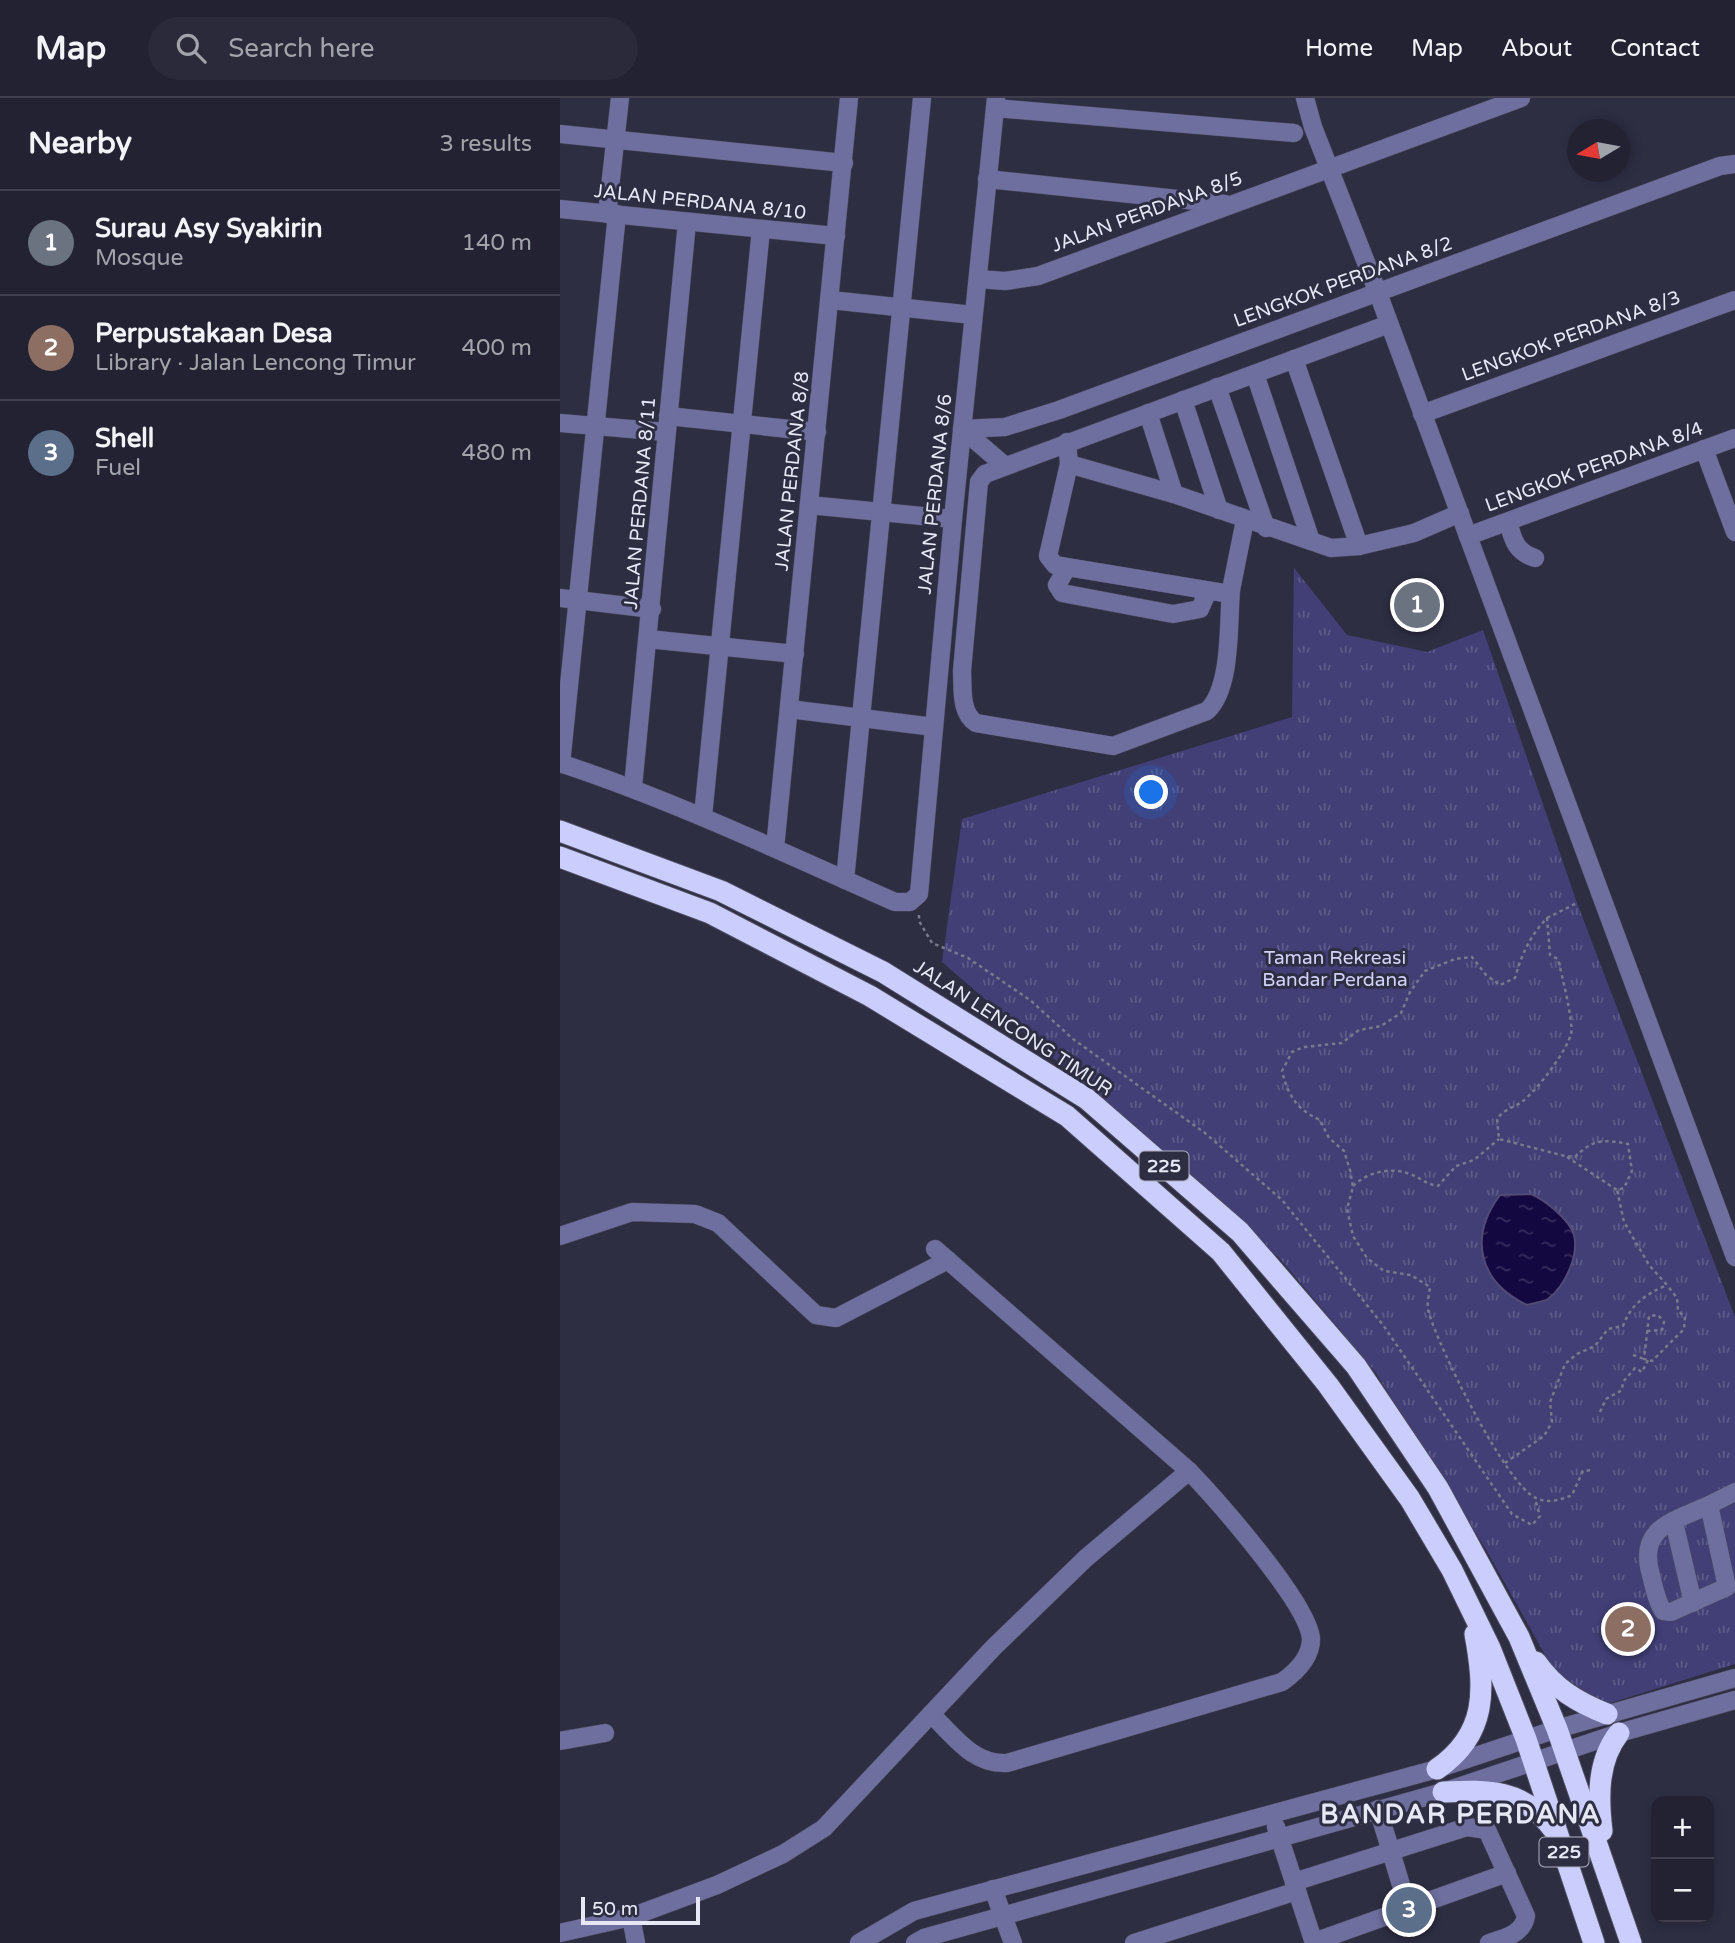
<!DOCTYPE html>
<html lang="en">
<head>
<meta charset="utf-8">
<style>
  :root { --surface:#222232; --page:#2a2a3a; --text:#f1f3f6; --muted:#a2a4ac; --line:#3f3f4d; --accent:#bac045 }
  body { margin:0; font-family:"Varela Round",sans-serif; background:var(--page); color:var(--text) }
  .controls { position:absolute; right:21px; bottom:21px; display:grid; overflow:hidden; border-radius:14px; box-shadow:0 4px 10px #0003 }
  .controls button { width:63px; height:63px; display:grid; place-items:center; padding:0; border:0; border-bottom:2px solid var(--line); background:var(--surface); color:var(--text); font:35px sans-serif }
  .compass { position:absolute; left:1007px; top:21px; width:63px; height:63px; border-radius:50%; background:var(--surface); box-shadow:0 4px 10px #0003; rotate:260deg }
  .scale { position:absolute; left:21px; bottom:18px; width:119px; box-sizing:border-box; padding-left:7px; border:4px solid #e7e8f6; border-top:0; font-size:19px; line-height:24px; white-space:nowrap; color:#e7e8f6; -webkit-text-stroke:5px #2e2e43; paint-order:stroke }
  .you { position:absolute; left:592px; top:695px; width:24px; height:24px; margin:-18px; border:5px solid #fff; border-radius:50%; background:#1a73e8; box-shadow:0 0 0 10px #1a73e833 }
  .badge { display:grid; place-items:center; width:46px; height:46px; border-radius:50%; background:var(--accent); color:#fff; font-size:23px; font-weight:700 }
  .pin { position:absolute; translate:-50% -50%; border:4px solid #fff; box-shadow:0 2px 7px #0006 }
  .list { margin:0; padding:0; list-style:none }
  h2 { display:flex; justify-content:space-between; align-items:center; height:91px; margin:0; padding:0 28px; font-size:30px }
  h2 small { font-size:23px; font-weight:400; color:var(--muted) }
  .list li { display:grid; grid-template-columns:46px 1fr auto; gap:21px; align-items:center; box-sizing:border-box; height:105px; padding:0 28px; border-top:2px solid var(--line) }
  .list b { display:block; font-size:26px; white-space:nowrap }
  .list p { margin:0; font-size:23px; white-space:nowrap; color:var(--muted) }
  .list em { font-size:23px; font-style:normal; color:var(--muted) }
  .icon { flex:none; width:38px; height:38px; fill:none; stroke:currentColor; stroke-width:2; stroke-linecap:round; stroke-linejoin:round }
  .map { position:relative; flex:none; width:1175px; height:1845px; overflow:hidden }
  header { display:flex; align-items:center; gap:42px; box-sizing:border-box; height:98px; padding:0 35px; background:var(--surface); border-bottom:2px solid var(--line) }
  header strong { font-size:33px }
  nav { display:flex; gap:38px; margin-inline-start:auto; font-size:24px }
  .search { width:490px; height:63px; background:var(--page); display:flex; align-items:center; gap:18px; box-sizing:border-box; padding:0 24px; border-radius:38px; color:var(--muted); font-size:26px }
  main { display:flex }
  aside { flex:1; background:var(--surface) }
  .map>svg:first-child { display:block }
</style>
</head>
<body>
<header>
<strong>Map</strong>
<div class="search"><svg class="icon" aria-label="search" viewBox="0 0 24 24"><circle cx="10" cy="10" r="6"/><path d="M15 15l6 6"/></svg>Search here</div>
<nav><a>Home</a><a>Map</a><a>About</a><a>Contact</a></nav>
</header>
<main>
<aside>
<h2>Nearby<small>3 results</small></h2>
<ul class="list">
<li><span class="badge" style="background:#6b7280">1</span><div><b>Surau Asy Syakirin</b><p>Mosque</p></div><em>140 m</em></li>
<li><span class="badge" style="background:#8d6e63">2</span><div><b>Perpustakaan Desa</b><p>Library · Jalan Lencong Timur</p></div><em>400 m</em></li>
<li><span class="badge" style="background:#5c6f8a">3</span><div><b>Shell</b><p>Fuel</p></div><em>480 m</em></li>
</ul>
</aside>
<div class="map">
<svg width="1175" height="1845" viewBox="0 0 1175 1845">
  <defs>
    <pattern id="park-tufts" width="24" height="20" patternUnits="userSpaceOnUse" patternTransform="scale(1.75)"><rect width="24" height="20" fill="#413f76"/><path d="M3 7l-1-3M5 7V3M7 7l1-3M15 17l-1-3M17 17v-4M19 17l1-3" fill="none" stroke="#5c5b8a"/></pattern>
    <pattern id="water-ripples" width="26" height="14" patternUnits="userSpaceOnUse" patternTransform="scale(1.75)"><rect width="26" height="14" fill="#140841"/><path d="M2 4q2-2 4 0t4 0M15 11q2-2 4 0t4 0" fill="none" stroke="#362c5d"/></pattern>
  </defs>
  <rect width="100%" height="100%" fill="#2e2e43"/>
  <!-- park -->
  <path fill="url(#park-tufts)" d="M734 470 787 537 867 554 923 532 1017 805 1175 1219V1566L1047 1606 997 1578 925 1450 816 1275 721 1162 629 1077 382 864 402 721 732 619Z"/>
  <!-- water -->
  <path fill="url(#water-ripples)" stroke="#534b77" stroke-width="2" d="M971 1096C985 1102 1009 1121 1014 1137 1019 1158 1005 1188 988 1201 983 1204 973 1205 967 1207 919 1184 908 1140 940 1097Z"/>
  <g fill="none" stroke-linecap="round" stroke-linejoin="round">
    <!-- minor casing -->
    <g stroke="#4c4c60" stroke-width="19">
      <g id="minor">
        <path d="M745 0 753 29 818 195 1175 1159"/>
        <path d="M435 10 734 35"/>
        <path d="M0 36 284 65"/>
        <path d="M427 81 665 106"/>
        <path d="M0 111 276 138"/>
        <path d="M47 116 60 0"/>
        <path d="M418 181 445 183 478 178 961 0"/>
        <path d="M270 202 413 217"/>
        <path d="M734 261 799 448"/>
        <path d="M695 276 751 443"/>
        <path d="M657 289 706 430"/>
        <path d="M623 302 659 412"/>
        <path d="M588 315 614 396"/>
        <path d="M862 316 1175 202"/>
        <path d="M108 318 257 334"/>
        <path d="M0 325 106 334"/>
        <path d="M402 331 445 329 499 312 1160 68 1175 66"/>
        <path d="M402 331 444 367"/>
        <path d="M507 344 509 366 614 396 771 450 799 448 854 435 900 415"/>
        <path d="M1144 351 1175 434"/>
        <path d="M509 366 488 458 495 467 664 495 671 492 685 422"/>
        <path d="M249 407 393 421"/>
        <path d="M948 424C953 442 956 454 975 460"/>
        <path d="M908 438 1175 340"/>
        <path d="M507 470 497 487 502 495 613 516 640 511 647 495"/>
        <path d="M671 492C668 526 672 590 647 613L553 648 416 625C400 615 403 590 402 573L419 384 425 376 829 226"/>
        <path d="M0 500 92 511"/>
        <path d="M88 541 235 556"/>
        <path d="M229 611 374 629"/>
        <path d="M0 665C115 703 224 755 335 804H350L359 796 393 421 436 0"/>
        <path d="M1 666 57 116"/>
        <path d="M73 689 127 124"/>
        <path d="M143 718 201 131"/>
        <path d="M215 750 289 0"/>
        <path d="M285 782 362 0"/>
        <path d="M0 1138 72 1114 135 1116 158 1125 256 1217 276 1220 388 1162"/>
        <path d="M1149 1407 1167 1489 1111 1514 1103 1513C1096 1502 1094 1489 1091 1477 1077 1429 1113 1424 1149 1407Z"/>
        <path d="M1149 1407 1175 1394"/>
        <path d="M1114 1424 1133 1505"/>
        <path d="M371 1616C394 1638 413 1667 447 1665L722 1584C736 1574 751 1560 751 1541 749 1506 656 1401 629 1373L375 1151"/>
        <path d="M0 1643 45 1635"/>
        <path d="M818 1711 848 1810"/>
        <path d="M716 1729 754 1845"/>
        <path d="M734 1784 907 1729 927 1732 966 1818C963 1836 945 1840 929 1845"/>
        <path d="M433 1791 453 1845"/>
        <path d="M71 1819 76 1845"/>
        <path d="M0 1835 71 1819 157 1787 223 1756 264 1730 433 1550 526 1460 629 1373"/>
        <path d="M754 1844 947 1775"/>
        <path d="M299 1845 354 1813 877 1671 997 1631 1175 1580"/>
        <path d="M355 1845 364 1840 883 1694 1059 1635 1175 1602"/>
        <path d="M574 1845 737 1793"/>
      </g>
    </g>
    <!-- highway casing -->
    <g stroke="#4c4c60" stroke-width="23">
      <g id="highway">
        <path d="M0 733 161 793 323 874 527 1001 680 1134 796 1268 878 1390 959 1539 997 1631 1071 1845"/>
        <path d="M0 759 150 815 310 898 507 1018 661 1154 768 1287 850 1401 892 1472 930 1550 966 1641 1034 1845"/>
        <path d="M976 1564C995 1591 1017 1604 1047 1616"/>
        <path d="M877 1671C928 1636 925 1591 915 1536"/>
        <path d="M883 1694C929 1692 963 1691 993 1731"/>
        <path d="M1042 1733C1038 1700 1037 1663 1059 1635"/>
      </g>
    </g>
    <!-- path -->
    <g stroke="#78798b" stroke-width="2.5" stroke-dasharray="3.5 3.5" stroke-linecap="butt">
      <path d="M359 817V823L372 845 408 860 470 902 513 941 645 1035 722 1102 823 1227 952 1416 972 1427 980 1418 975 1401"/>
      <path d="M987 820 1017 805"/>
      <path d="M1007 1059 1057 1092"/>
      <path d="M793 1088C806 1075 829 1069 847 1075 859 1078 864 1086 878 1088L896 1068 914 1062 939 1041"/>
      <path d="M1087 1233 1102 1232 1104 1224 1098 1217 1089 1218 1084 1261 1092 1263 1124 1231 1125 1219 1118 1213 1117 1200 1107 1187"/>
      <path d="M1073 1257 1084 1261"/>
      <path d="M1040 1314 1046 1301 1062 1292 1063 1284 1075 1270 1082 1274 1088 1262"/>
      <path d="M945 1365 984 1338 992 1324 990 1304 1005 1266 1017 1256 1035 1248 1048 1231 1063 1228C1071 1206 1086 1196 1107 1187L1089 1167 1064 1124 1057 1092 1064 1090 1072 1073 1068 1046C1044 1041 1033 1041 1015 1059L1005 1058 939 1041 937 1021C945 1010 954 1010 963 1003 978 991 1006 954 1011 936 1014 925 1001 874 998 861L990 857 987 820C970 838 962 855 955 880L940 887 926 877 912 859 895 861 865 873 850 894 841 915 821 928 799 932 782 945 744 949 732 954 722 973C728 997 736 1011 760 1022L769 1040 784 1053 790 1072 793 1089 787 1111 793 1138 807 1160 824 1173 851 1177 870 1189C869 1197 866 1208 869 1215 879 1250 946 1387 976 1400 988 1406 1001 1402 1012 1397L1023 1373 1033 1372"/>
    </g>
    <!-- minor -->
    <use href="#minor" stroke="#6e6f9e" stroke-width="18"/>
    <!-- highway -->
    <use href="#highway" stroke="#cbcefc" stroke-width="21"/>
  </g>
  <g text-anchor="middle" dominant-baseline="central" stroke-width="6" stroke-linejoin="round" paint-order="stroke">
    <!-- shield labels -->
    <g fill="#2e2e43" stroke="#b0b0c0" stroke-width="2">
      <rect x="579.5" y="1053.5" width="49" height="29" rx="5"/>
      <rect x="979.5" y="1739.5" width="49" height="29" rx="5"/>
    </g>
    <g font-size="18" font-weight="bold" fill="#e7e8f6">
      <text x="604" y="1068">225</text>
      <text x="1004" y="1754">225</text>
    </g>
    <!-- street labels -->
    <g font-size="19" fill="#e7e8f6" stroke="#2e2e43">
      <text transform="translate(140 104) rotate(6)">JALAN PERDANA 8/10</text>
      <text transform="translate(587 114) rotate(-20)">JALAN PERDANA 8/5</text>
      <text transform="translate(783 184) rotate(-20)">LENGKOK PERDANA 8/2</text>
      <text transform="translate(1011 238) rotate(-20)">LENGKOK PERDANA 8/3</text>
      <text transform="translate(1034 369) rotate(-20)">LENGKOK PERDANA 8/4</text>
      <text transform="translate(232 373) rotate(-84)">JALAN PERDANA 8/8</text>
      <text transform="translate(375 396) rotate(-84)">JALAN PERDANA 8/6</text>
      <text transform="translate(80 405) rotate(-85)">JALAN PERDANA 8/11</text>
      <text transform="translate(453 930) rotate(33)">JALAN LENCONG TIMUR</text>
    </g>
    <!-- park labels -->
    <g font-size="19" fill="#d0d2f8" stroke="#2e2e43">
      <text x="775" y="860">Taman Rekreasi<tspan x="775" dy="22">Bandar Perdana</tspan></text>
    </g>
    <!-- district labels -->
    <g font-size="26" font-weight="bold" letter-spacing="2" fill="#e7e8f6" stroke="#2e2e43">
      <text x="901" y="1716">BANDAR PERDANA</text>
    </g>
  </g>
</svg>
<div class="controls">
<button>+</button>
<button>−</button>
</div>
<svg class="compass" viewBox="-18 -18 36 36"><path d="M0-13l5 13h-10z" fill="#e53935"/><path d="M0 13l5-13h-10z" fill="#a2a4ac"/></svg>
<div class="scale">50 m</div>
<div class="you"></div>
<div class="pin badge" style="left:857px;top:507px;background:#6b7280">1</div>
<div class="pin badge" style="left:1068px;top:1531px;background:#8d6e63">2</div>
<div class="pin badge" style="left:849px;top:1812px;background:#5c6f8a">3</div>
</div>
</main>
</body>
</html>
